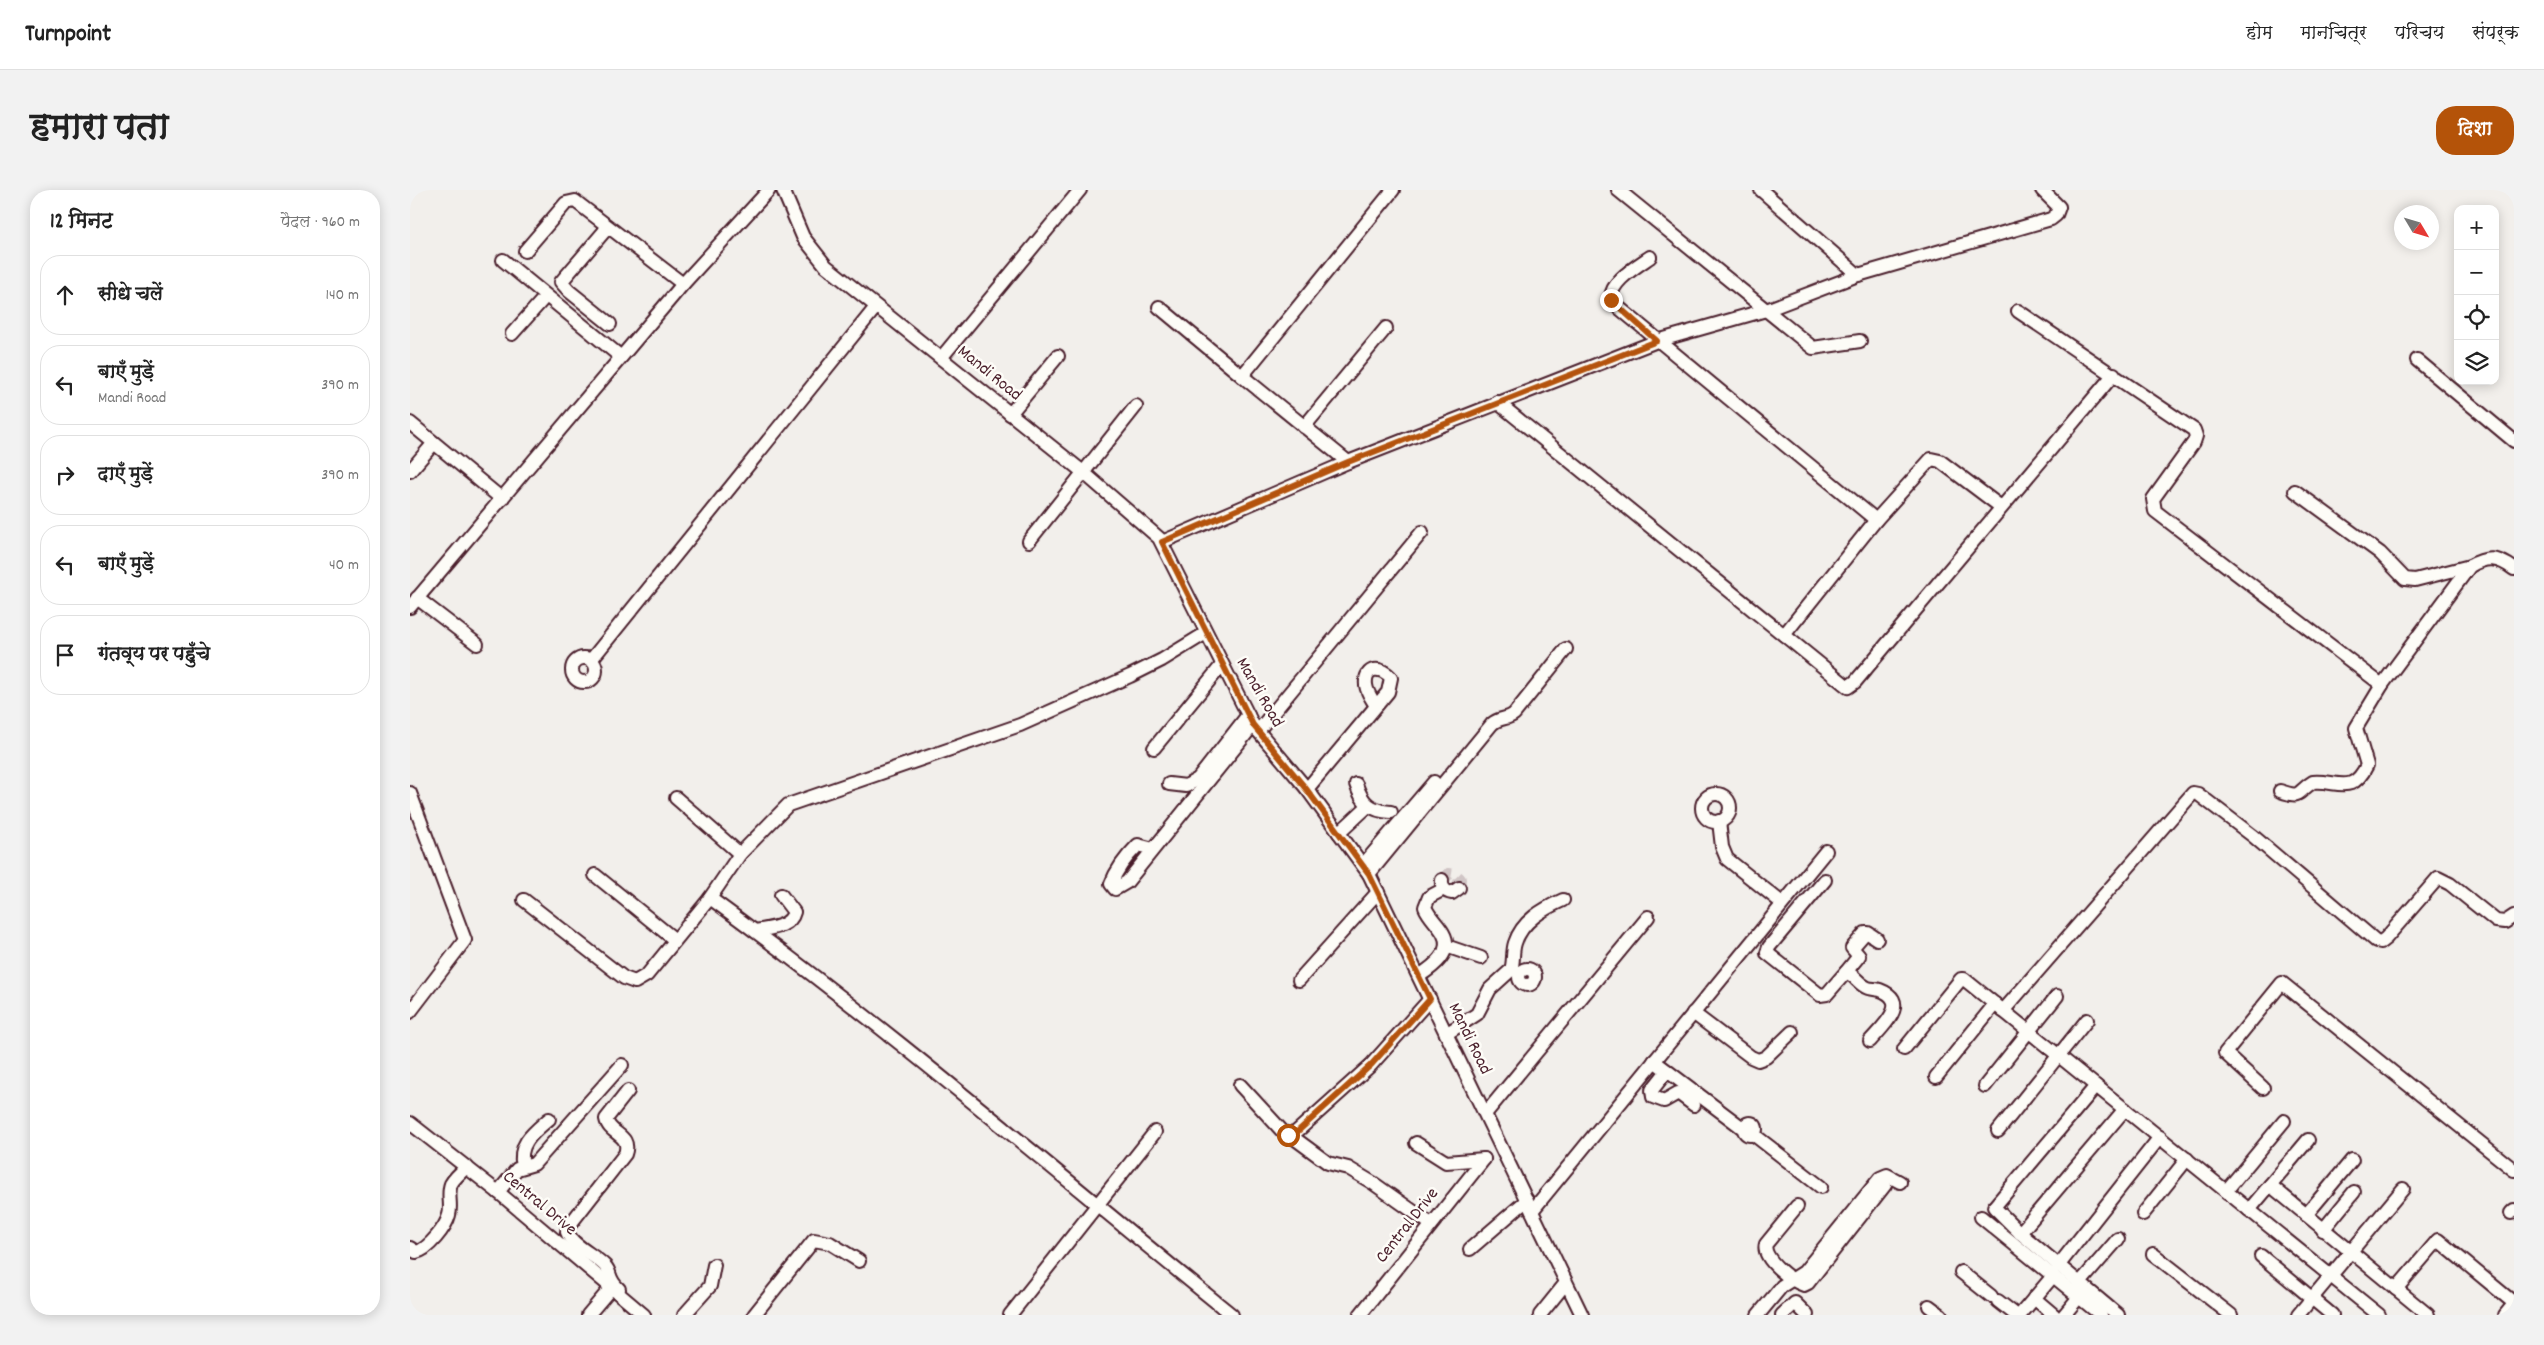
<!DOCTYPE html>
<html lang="hi">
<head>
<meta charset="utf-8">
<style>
  :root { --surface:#fff; --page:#f2f2f2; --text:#222; --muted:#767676; --line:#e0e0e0; --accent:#b45309 }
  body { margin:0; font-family:Dekko,"Playpen Sans Deva",sans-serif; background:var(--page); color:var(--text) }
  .controls { position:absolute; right:15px; top:15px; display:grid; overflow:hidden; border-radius:10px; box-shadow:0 2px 12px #0003 }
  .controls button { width:45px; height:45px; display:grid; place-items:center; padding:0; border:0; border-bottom:1px solid var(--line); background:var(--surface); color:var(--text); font:25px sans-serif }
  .compass { position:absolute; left:1984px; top:15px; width:45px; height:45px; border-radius:50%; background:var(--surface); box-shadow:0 2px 12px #0003; rotate:128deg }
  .stop { position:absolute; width:15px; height:15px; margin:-11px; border:4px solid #b45309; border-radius:50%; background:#fff }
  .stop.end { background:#b45309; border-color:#fff; box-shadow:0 1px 5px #0008 }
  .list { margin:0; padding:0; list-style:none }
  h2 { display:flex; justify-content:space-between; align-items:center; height:65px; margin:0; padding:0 20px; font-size:21px }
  h2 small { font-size:16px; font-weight:400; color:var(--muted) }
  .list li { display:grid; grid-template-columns:32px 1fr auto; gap:15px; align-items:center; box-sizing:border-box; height:80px; margin:0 10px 10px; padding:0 10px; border:1px solid var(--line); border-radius:20px }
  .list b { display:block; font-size:19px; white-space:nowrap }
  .list p { margin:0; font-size:16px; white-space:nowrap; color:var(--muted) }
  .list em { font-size:16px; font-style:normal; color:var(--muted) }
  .icon { flex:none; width:28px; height:28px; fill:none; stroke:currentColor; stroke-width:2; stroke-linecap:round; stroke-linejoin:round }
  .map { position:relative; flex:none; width:2104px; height:1125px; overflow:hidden; border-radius:20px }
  header { display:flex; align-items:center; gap:30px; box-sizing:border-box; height:70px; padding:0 25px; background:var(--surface); border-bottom:1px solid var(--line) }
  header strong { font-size:24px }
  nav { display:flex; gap:28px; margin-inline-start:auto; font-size:18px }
  .intro { display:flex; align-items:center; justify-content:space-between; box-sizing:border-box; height:120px; padding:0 30px }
  h1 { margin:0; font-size:35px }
  .button { padding:12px 22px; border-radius:20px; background:var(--accent); color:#fff; font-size:18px; font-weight:700 }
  main { display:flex; gap:30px; padding:0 30px }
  aside { flex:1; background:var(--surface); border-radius:20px; box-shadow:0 2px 12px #0003 }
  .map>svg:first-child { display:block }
</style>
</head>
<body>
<header>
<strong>Turnpoint</strong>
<nav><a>होम</a><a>मानचित्र</a><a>परिचय</a><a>संपर्क</a></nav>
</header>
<div class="intro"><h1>हमारा पता</h1><a class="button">दिशा</a></div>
<main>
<aside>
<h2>12 मिनट<small>पैदल · 960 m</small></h2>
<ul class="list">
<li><svg class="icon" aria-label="ahead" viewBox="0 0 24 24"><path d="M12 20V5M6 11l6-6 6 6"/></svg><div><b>सीधे चलें</b></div><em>140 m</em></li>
<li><svg class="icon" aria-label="left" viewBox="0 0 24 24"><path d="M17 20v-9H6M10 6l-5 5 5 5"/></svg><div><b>बाएँ मुड़ें</b><p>Mandi Road</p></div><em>390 m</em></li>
<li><svg class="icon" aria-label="right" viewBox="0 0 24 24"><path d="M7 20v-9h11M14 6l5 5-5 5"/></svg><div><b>दाएँ मुड़ें</b></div><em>390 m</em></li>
<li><svg class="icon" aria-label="left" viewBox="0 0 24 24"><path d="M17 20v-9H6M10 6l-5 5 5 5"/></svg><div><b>बाएँ मुड़ें</b></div><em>40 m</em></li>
<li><svg class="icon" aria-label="arrive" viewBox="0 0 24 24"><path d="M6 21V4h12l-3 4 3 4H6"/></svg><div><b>गंतव्य पर पहुँचे</b></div></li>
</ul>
</aside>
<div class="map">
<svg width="2104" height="1125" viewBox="0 0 2104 1125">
  <rect width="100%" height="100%" fill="#f2efeb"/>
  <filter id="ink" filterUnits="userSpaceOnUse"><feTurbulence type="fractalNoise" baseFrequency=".02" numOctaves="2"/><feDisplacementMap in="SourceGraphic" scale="10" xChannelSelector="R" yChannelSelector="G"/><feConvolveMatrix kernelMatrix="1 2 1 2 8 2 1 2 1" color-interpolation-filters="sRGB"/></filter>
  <g filter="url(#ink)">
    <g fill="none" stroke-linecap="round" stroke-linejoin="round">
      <!-- minor-tunnel -->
      <path stroke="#d0c5c5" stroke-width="12" stroke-dasharray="12 6" stroke-linecap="butt" d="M1032 690 1039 684 1046 685 1050 689 1049 698"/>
      <!-- minor casing -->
      <g stroke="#4a1f2b" stroke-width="16">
        <g id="minor">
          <path d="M373 0 393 47 416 76 673 282 749 348 843 535 897 599 959 684 1172 1125"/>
          <path d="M1208 0 1403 158 1450 151"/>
          <path d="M1351 0 1448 85"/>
          <path d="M198 37 151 92 159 101 200 134"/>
          <path d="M115 61 156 13 165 11 273 94"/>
          <path d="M1240 67C1227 76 1196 94 1202 112L1466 330"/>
          <path d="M93 70 211 167"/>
          <path d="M749 117 832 186"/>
          <path d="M1608 121 1784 240 1786 246 1784 252 1743 309 1745 321 1972 495"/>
          <path d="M102 144 136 106"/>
          <path d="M531 168 670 0"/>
          <path d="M2007 170 2104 251"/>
          <path d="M1087 212 1438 497 1445 492 1704 184"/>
          <path d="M600 224 648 166"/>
          <path d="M0 233 92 309"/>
          <path d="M894 237 976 138"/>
          <path d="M938 272 832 186 983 0"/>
          <path d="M0 281 24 253"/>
          <path d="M1885 301 1970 363 1995 389 2005 390 2060 376"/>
          <path d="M619 351 726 216"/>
          <path d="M752 352 938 272 1247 151 1356 120 1448 85 1641 29 1646 25 1649 17 1632 0"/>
          <path d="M7 408 67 454"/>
          <path d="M0 417 273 94 359 0"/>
          <path d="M1374 445 1466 330 1521 269 1530 271 1591 317"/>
          <circle cx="174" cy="480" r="12"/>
          <path d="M181 470 466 117"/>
          <path d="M848 541 1012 342"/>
          <path d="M744 558 812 475"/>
          <path d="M759 594 776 596 788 589 838 525"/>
          <path d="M946 594C952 613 961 621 981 622"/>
          <path d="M897 599 978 502 981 488C972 476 954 476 956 495 957 503 962 509 966 516"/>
          <path d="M1870 601C1893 609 1886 602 1903 592 1928 590 1942 606 1957 575L1946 538 1972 495 2060 376C2077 366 2088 367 2104 379"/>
          <path d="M0 603 55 750 0 822"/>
          <circle cx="1306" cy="618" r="14"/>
          <path d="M266 608 330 664"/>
          <path d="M1309 631 1312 657 1317 669 1372 713"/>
          <path d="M929 643 958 616"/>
          <path d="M743 659 728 655C716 667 707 678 701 694L705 699 717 692 832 549 843 535"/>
          <path d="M953 675 1024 592"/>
          <path d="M959 684 1082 534C1089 527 1097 530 1104 524L1156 459"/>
          <path d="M185 685 265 750"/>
          <path d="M1032 690C1031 697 1035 702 1042 703L1049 698"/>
          <path d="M1415 690 1359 757 1357 763 1410 805 1417 804 1436 782C1445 785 1449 795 1458 798 1462 799 1466 799 1470 800 1502 812 1472 837 1460 851"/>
          <path d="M300 708C480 839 649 985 822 1125"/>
          <path d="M114 710 214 788 225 792 237 785 300 708 330 664 378 615 610 535 720 486 752 470 796 443"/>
          <path d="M345 741C359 738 380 738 384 722L371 705"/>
          <path d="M1036 756 1071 768"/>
          <circle cx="1117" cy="787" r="8"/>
          <path d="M1436 782 1449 766 1442 758 1455 743H1458L1467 749"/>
          <path d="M1009 786C1023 777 1044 762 1033 743 1028 734 1019 727 1015 717L1019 707 1034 699"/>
          <path d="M889 790 968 702"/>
          <path d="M1593 821 1783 603 1788 604 1843 646 1966 751 1971 752 1976 748 2028 688 2040 694 2086 731 2095 732 2104 726"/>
          <path d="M1283 823 1341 867 1348 870 1356 867 1382 842"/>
          <path d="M1036 844 1067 824 1080 799 1101 780C1104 772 1102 762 1105 753 1112 731 1133 719 1153 710"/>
          <path d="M1494 859 1551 789H1554L1969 1125"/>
          <path d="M1244 871 1334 939"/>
          <path d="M1257 881 1242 900 1243 907 1254 911 1268 903 1284 915"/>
          <path d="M1526 887 1585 814"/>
          <path d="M830 895 874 943 884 944 961 875 1020 809"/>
          <path d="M1575 896 1647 806"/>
          <path d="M1686 896 1584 1017 1610 1043 1708 1125"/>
          <path d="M1853 898 1815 863 1872 793 2104 980"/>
          <path d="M1076 923 1238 727"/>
          <circle cx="1340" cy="939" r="6"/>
          <path d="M0 933 88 1002 234 1125"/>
          <path d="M1588 941 1677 830"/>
          <path d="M1343 944 1411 997"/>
          <path d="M880 945 918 973 938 978 963 993 1021 1034"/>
          <path d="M1006 953 1036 972 1074 969"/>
          <path d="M113 976C107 954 124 942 139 929"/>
          <path d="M1860 995 2018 1125"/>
          <path d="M1816 1001 1874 931"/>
          <path d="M88 1002 107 979 124 974 212 875"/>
          <path d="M1387 1016 1356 1054C1351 1068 1381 1091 1394 1095L1398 1093 1475 995"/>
          <path d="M1839 1020 1898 950"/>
          <path d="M1122 1021 1416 661"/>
          <path d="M2101 1023 2104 1020"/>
          <path d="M1733 1024 1777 969"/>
          <path d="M1896 1025 1942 970"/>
          <path d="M1571 1027 1691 1125"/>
          <path d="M1913 1040 1944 1002"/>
          <path d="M1610 1043 1715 919"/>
          <path d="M0 1058 6 1062C18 1060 36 1037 39 1025 42 1015 37 1004 41 994 45 987 51 982 57 977"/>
          <path d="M1060 1059 1117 1010"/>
          <path d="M1743 1064 1821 1125"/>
          <path d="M1851 1066 1922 1125"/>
          <path d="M1648 1076 1750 947"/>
          <path d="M1551 1082 1581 1106"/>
          <path d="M1669 1094 1708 1049"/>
          <path d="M209 1099C197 1089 202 1083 195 1076 185 1065 162 1056 157 1042L158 1037 215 964C222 944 199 945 196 929L218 901"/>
          <path d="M1986 1099 2028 1050 2104 1113"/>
          <path d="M1624 1108 1644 1125"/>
          <path d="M1588 1111 1606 1125"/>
          <path d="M1519 1116 1531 1125"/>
          <path d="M178 1125 201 1098"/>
          <path d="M274 1125 300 1096 304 1075"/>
          <path d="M344 1125 404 1050 420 1053 449 1071"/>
          <path d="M600 1125 745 942"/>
          <path d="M950 1125 1074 969"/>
          <path d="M1130 1125 1155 1094"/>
          <path d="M1348 1125 1372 1096 1394 1082 1470 988 1477 985 1490 992"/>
          <path d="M1372 1125 1385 1113 1397 1125"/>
          <path d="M1610 1125 1643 1086"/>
          <path d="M1654 1125 1669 1107"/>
          <path d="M1888 1125 1993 999"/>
          <path d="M2095 1125 2104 1114"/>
        </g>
      </g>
      <!-- minor -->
      <use href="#minor" stroke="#fdfcf7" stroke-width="12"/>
    </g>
  </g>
  <g fill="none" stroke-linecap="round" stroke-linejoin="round" filter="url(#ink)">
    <!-- route -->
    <path stroke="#b45309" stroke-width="6" d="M878 945 887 942 961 875 1020 809 959 684 897 600 843 535 752 352 938 272 1247 151 1201 110"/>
  </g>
  <g text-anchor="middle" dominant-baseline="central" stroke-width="5" stroke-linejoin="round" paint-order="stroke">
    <!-- street labels -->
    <g font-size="18" fill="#4a1f2b" stroke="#fdfcf7">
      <text transform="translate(579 184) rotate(39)">Mandi Road</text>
      <text transform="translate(849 503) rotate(60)">Mandi Road</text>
      <text transform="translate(1059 849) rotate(64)">Mandi Road</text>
      <text transform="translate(129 1014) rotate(40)">Central Drive</text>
      <text transform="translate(998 1036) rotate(-52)">Central Drive</text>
    </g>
  </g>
</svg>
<div class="controls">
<button>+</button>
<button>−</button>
<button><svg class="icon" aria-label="locate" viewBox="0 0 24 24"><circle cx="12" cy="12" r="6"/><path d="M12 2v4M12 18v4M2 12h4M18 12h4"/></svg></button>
<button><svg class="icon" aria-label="layers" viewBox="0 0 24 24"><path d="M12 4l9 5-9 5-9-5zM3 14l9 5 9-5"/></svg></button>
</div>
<svg class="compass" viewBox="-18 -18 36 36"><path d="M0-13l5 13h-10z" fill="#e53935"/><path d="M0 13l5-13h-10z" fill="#767676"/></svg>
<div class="stop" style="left:878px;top:945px"></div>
<div class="stop end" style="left:1201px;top:110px"></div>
</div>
</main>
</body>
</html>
